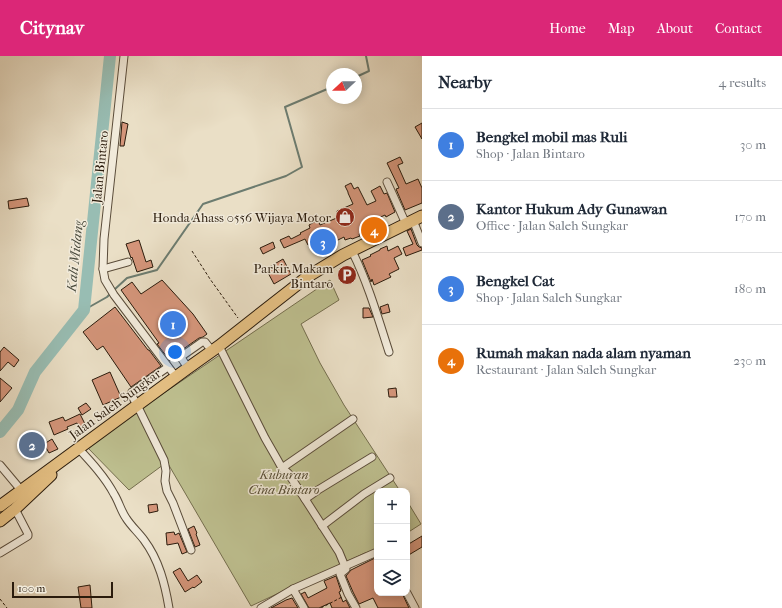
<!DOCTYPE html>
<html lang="en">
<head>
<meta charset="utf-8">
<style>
  :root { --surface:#fff; --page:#f6f6f7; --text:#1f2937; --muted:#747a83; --line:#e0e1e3; --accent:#db2777 }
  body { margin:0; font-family:"IM FELL French Canon",serif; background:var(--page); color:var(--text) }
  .controls { position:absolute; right:12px; bottom:12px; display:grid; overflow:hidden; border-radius:8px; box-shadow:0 2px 10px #0003 }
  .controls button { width:36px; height:36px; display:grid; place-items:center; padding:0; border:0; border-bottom:1px solid var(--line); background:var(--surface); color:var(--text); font:20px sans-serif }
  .compass { position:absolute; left:326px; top:12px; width:36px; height:36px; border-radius:50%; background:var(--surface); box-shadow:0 2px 10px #0003; rotate:248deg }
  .scale { position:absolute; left:12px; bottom:10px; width:101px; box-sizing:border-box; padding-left:4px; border:2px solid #2a1b0c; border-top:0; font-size:11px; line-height:14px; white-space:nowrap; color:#2a1b0c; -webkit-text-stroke:3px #f1eada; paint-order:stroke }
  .you { position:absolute; left:175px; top:296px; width:14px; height:14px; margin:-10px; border:3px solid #fff; border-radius:50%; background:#1a73e8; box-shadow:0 0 0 6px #1a73e833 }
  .badge { display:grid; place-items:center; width:26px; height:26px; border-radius:50%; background:var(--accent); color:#fff; font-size:13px; font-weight:700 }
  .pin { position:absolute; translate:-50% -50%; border:2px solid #fff; box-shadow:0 1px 4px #0006 }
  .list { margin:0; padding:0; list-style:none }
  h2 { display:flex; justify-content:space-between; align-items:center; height:52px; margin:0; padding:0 16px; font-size:17px }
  h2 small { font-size:13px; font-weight:400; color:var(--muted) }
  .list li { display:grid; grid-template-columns:26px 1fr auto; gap:12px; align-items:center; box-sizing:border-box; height:72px; padding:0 16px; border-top:1px solid var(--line) }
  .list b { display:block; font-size:15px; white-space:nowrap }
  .list p { margin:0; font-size:13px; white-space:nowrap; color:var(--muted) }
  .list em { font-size:13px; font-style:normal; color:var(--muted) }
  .icon { flex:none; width:22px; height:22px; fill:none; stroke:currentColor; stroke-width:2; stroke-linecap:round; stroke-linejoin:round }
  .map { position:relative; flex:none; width:422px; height:552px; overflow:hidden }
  header { display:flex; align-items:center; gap:24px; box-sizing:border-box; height:56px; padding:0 20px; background:var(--accent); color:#fff }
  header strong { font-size:19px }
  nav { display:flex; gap:22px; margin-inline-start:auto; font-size:14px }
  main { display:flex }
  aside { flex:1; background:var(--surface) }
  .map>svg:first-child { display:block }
</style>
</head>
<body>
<header>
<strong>Citynav</strong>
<nav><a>Home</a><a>Map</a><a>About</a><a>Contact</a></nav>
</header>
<main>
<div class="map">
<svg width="422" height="552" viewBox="0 0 422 552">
  <rect width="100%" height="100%" fill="#eadfc6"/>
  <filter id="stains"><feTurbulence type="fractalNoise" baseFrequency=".005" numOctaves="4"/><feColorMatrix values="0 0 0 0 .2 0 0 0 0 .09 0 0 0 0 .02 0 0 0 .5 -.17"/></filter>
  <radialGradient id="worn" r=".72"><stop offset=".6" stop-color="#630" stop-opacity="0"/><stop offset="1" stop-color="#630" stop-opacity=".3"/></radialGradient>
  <!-- green -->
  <g fill="#bec090" stroke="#746e4e">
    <path d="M330 224 339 244 301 268 320 307 344 349 400 435H377V494L365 497 251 550 167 406 129 434 86 390Z"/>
    <path d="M407 445 421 468 407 477Z"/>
  </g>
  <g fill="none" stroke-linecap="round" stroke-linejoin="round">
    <!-- stream -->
    <g stroke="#6c7c70" stroke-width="2">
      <path d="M356 21 369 15 366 0"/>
      <path d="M114 234 127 222 157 214 203 148 286 120 302 111 285 51 332 31"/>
      <path d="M84 254 107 241 111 237"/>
    </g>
    <!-- river -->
    <path stroke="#98bdb3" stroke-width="12" d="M0 376 18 354 35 316 84 254 110 0"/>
  </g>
  <!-- building -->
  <g fill="#d4957a" stroke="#2a1b0c">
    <path d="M122 66 128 68 124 90H120Z"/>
    <path d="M422 67V83L415 71Z"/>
    <path d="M400 101 403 107 398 109V110L406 128 418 123 422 132V147L405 154 396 133 399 132 387 107Z"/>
    <path d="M351 127 354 133 358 131 367 149 376 145 371 135 380 130 384 138 387 137 395 156 386 161 385 159 372 165 377 175 372 177 370 173 359 178 360 180 352 183 351 182 345 184 344 181 330 188 332 192 321 197 316 186 308 189 305 183 284 192 280 184 289 180 291 183 301 178 300 177 310 172 309 169 318 164 320 169 339 161 337 155 353 148 348 137V136L345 130Z"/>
    <path d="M27 142 29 150 9 153 8 145Z"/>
    <path d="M411 173 417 189 419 191 422 192V194L406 200 403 192 413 188 407 175Z"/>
    <path d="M139 184 146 206 151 204 153 211 137 216 132 201 131 202 126 188Z"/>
    <path d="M273 186 275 192 263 198 260 192Z"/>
    <path d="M387 190 388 195 398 190 402 198 394 202 399 213 389 218 391 221 374 229 372 223 371 226 362 204 371 200 370 199 380 194V193Z"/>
    <path d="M283 203 291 218 274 228 266 213Z"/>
    <path d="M162 224 193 258 207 278 203 281 199 282 179 296 177 300 170 305 157 288 159 287 121 234 132 226 141 238Z"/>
    <path d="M388 248 390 256 382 258 380 251Z"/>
    <path d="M115 251 148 294H149L161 310 131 331 103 290 97 294 83 276Z"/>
    <path d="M363 252H369L373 261 363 262Z"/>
    <path d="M4 291 19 304 14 311 8 306 0 315V296Z"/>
    <path d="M110 316 121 341 103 349 92 324Z"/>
    <path d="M0 322 12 332 0 346Z"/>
    <path d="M396 332 397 341H389L388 333Z"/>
    <path d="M86 347 91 353 82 359 78 352Z"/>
    <path d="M80 358 87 372 81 375 77 367 67 371 68 373 54 379 49 366 63 361 65 365Z"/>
    <path d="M34 378 43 391 31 399 22 387Z"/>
    <path d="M52 383 58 393 49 397 44 388Z"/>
    <path d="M157 448 158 455 149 457 148 449Z"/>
    <path d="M194 470 197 477 196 478 200 489 195 491 188 473Z"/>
    <path d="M174 476 175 479 179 477 187 496 182 498 178 487 167 489 166 477Z"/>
    <path d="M422 480V491L407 500V489Z"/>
    <path d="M377 501V513L375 514 377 518V537H402L409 552H378L373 542 359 548 353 536 346 520 351 514Z"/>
    <path d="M180 512 188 525 197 519 202 526 194 532 193 531 185 536 173 516Z"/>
    <path d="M336 520 341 535 339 536 343 546 346 544 350 552H332L330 547 319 552H309L301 538 305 536 308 542 327 532 324 525Z"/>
    <path d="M90 529 92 552H81L78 531Z"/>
    <path d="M292 542 298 552H271L286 544Z"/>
  </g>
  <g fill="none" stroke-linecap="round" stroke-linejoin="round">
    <!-- minor casing -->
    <g stroke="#5a4c3a" stroke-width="9">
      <g id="minor">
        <path d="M124 0 104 183 103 213 105 224 114 239 176 321"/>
        <path d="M387 126 406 168"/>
        <path d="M413 164 422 187"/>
        <path d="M352 195C368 227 378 262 389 296"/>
        <path d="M103 213 128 206"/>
        <path d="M219 290 265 382 277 403 282 412 288 417 305 443 339 496 346 513 340 518 348 538 356 552"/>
        <path d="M168 311 132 336 131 338 137 349 164 404 166 415 165 425 167 435 173 447 191 494"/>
        <path d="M188 312 182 303V300L202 286H205L212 295"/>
        <path d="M78 392C91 406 105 421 114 438 119 446 121 455 126 462 131 470 138 476 144 484 159 504 165 528 169 552"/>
        <path d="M0 409 21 434"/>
        <path d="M282 412 353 363"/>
        <path d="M305 443 318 434 372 401"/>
        <path d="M322 470 364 438 390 422"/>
        <path d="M0 497 28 480V478L15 453"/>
        <path d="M293 533 304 552"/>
        <path d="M407 537 415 552"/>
        <path d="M261 552 293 533 377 496"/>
      </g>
    </g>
    <!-- highway casing -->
    <g stroke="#2a1b0c" stroke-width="13">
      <g id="highway">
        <path d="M0 450 188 312 219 290 307 221 343 199 422 160"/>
        <path d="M0 465 15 453 51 419"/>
      </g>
    </g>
    <!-- path -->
    <g stroke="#2a1b0c" stroke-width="1" stroke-dasharray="3 2" stroke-linecap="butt">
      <path d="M192 195 210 223 238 262"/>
      <path d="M0 543 7 552"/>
      <path d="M321 552 342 541"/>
    </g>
    <!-- minor -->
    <use href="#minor" stroke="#f1eada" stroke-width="7"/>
    <!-- highway -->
    <use href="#highway" stroke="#e5c083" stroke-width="11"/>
  </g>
  <!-- icons -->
  <defs>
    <g id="shop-disc" transform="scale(1)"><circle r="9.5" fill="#8f2418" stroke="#f1eada"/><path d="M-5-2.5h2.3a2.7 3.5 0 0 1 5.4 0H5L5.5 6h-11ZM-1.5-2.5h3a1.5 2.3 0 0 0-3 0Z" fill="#fff"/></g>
    <g id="parking-disc" transform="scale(1)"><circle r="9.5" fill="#8f2418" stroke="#f1eada"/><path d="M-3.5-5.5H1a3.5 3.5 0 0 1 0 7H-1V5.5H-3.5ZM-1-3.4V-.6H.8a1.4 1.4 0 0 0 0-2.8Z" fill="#fff"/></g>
  </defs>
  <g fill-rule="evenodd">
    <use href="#shop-disc" x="345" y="161"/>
    <use href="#parking-disc" x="347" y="219"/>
  </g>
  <g text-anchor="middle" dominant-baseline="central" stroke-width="3" stroke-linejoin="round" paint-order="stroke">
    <!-- street labels -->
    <g font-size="13" fill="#2a1b0c" stroke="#f1eada">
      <text transform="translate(100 111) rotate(-84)">Jalan Bintaro</text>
      <text transform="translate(115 348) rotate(-36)">Jalan Saleh Sungkar</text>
    </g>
    <!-- poi labels -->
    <g font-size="13" fill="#2a1b0c" stroke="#f1eada" text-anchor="end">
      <text x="331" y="161">Honda Ahass 0556 Wijaya Motor</text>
      <text x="333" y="212">Parkir Makam<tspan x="333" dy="15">Bintaro</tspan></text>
    </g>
    <!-- park labels -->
    <g font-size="13" font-style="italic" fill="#564d34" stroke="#f1eada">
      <text x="284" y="418">Kuburan<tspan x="284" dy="15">Cina Bintaro</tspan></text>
    </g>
    <!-- water labels -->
    <g font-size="14" font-style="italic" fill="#4b4c3e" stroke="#f1eada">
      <text transform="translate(75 200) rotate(-84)">Kali Midang</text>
    </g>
  </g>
  <rect width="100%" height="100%" filter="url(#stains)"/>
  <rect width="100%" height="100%" fill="url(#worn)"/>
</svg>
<div class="controls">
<button>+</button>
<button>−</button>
<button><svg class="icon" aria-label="layers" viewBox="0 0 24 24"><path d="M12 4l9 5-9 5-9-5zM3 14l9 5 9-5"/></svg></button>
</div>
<svg class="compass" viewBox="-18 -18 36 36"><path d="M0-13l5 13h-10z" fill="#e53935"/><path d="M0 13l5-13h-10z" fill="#747a83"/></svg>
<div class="scale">100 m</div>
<div class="you"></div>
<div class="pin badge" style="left:173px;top:268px;background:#3f7fe0">1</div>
<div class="pin badge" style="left:32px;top:389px;background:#5c6f8a">2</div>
<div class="pin badge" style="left:323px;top:186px;background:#3f7fe0">3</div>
<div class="pin badge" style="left:374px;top:174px;background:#e8710a">4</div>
</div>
<aside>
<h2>Nearby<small>4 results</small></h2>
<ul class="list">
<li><span class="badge" style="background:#3f7fe0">1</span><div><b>Bengkel mobil mas Ruli</b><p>Shop · Jalan Bintaro</p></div><em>30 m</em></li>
<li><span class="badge" style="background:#5c6f8a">2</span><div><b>Kantor Hukum Ady Gunawan</b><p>Office · Jalan Saleh Sungkar</p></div><em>170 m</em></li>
<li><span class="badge" style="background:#3f7fe0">3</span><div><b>Bengkel Cat</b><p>Shop · Jalan Saleh Sungkar</p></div><em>180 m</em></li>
<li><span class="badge" style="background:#e8710a">4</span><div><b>Rumah makan nada alam nyaman</b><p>Restaurant · Jalan Saleh Sungkar</p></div><em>230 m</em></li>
</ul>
</aside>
</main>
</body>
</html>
